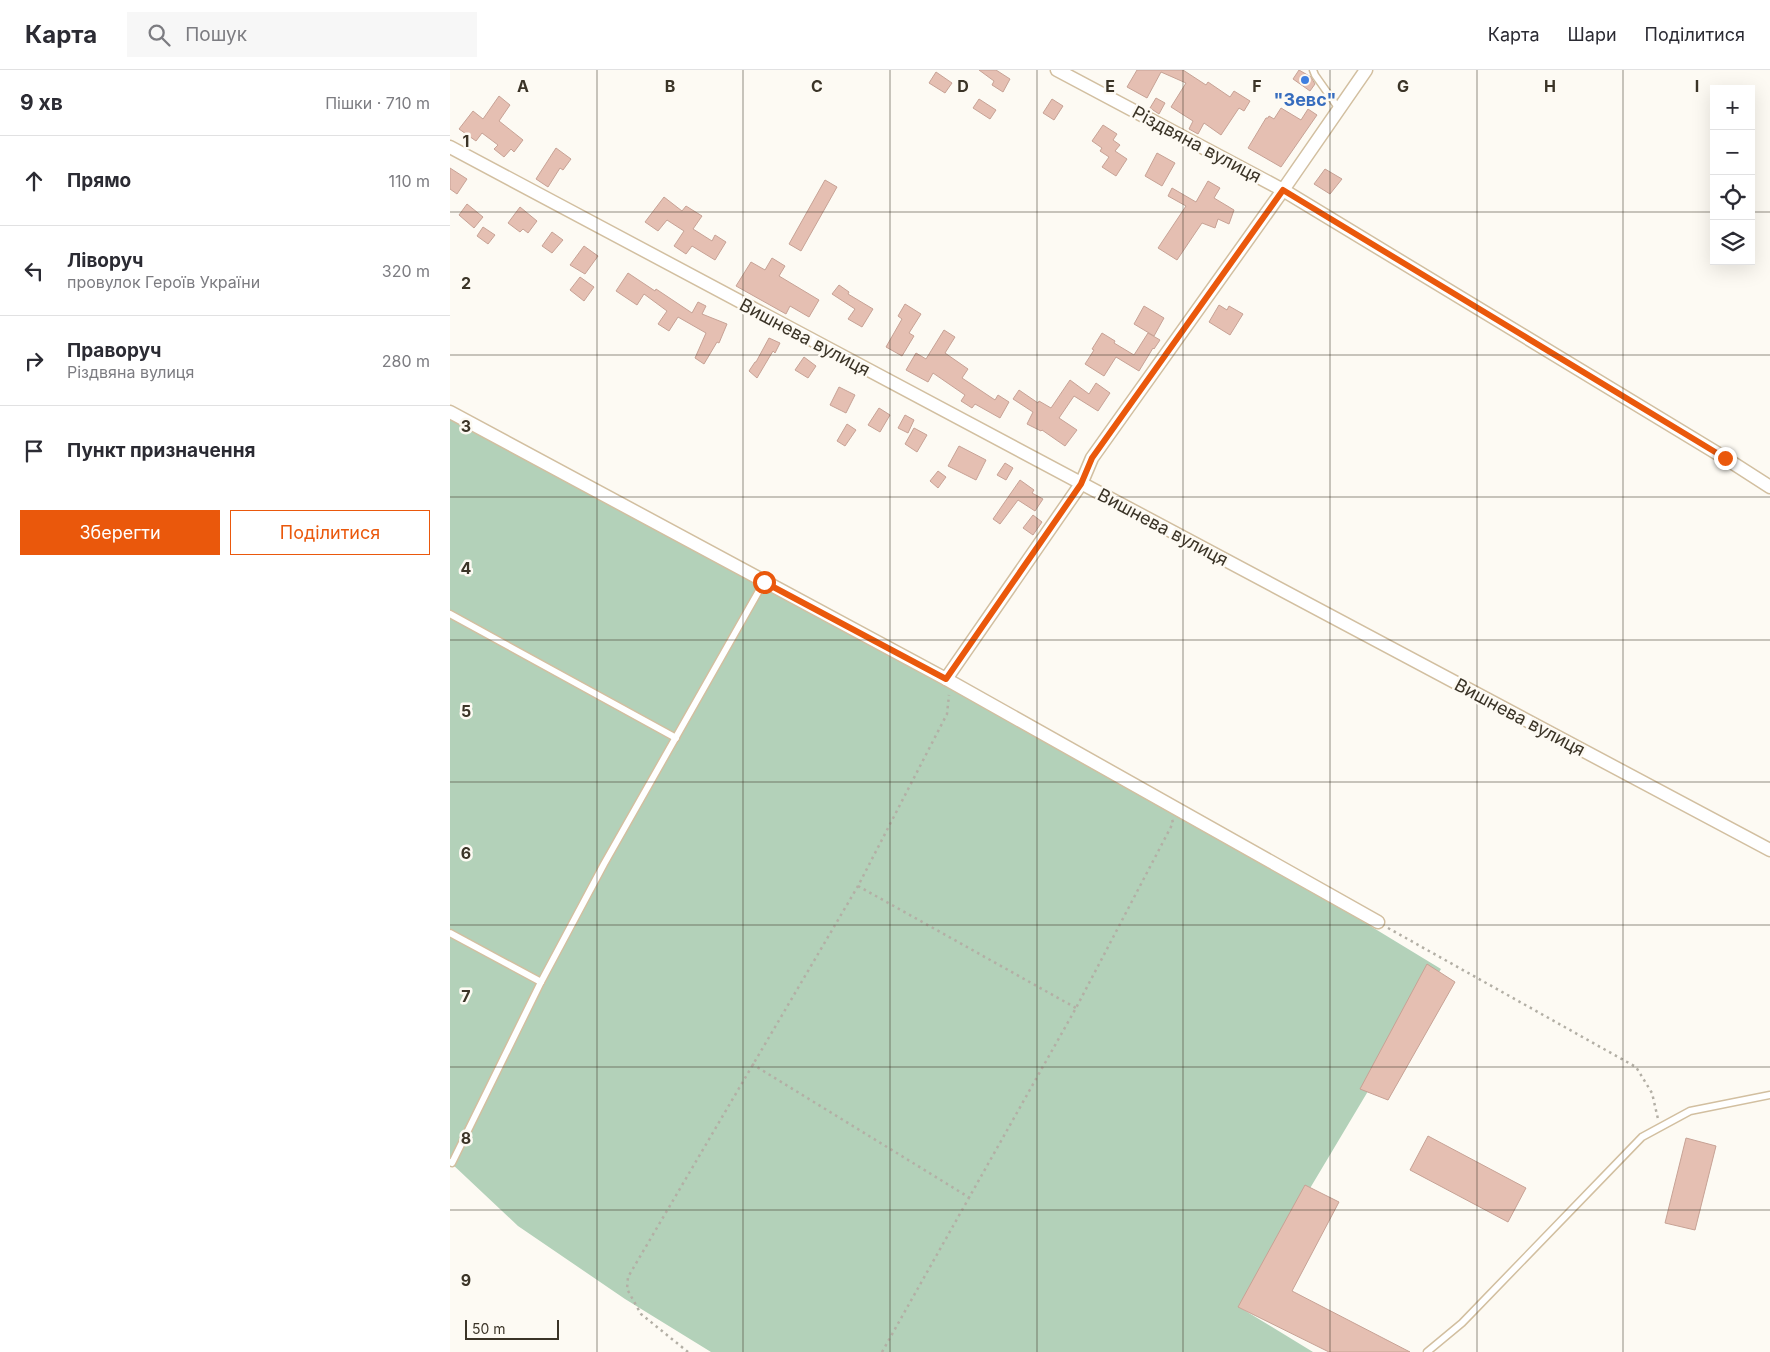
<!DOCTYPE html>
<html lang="uk">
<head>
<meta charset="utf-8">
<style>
  :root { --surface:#fff; --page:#f7f7f7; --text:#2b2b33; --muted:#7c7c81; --line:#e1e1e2; --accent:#ea580c }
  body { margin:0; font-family:Inter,sans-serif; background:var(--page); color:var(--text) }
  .controls { position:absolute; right:15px; top:15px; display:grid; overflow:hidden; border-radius:0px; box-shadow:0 5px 20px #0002 }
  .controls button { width:45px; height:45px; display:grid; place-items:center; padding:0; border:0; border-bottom:1px solid var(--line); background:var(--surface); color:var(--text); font:25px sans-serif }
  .scale { position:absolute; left:15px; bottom:12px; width:94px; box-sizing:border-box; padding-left:5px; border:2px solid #3b3427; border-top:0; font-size:14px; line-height:18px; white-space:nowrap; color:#3b3427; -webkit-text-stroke:4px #fdfaf3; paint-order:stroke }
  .stop { position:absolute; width:15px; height:15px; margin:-11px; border:4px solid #ea580c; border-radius:50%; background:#fff }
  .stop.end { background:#ea580c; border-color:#fff; box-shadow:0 1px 5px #0008 }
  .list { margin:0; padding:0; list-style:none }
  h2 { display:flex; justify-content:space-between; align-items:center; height:65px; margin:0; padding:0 20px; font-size:21px }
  h2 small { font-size:16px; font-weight:400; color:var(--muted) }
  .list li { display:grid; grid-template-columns:32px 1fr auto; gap:15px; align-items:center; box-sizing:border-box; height:90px; padding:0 20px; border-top:1px solid var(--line) }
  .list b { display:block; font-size:19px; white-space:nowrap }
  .list p { margin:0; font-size:16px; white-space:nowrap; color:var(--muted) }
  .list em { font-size:16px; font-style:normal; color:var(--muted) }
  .actions { display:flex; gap:10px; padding:15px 20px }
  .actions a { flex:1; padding:11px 0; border:1px solid var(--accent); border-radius:0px; text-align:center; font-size:18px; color:var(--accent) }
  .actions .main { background:var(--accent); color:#fff }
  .icon { flex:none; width:28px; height:28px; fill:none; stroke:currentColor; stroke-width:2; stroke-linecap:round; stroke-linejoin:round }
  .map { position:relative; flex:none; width:1320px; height:1282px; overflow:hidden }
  header { display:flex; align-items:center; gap:30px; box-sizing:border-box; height:70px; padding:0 25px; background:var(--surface); border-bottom:1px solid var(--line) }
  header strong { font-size:24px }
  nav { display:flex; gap:28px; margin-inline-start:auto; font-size:18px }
  .search { width:350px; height:45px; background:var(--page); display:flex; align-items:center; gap:12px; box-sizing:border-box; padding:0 18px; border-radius:0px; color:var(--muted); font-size:19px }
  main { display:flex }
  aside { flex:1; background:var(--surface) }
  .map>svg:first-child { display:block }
</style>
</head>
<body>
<header>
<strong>Карта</strong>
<div class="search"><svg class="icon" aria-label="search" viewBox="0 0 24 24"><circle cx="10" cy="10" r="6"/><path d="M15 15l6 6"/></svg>Пошук</div>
<nav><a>Карта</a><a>Шари</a><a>Поділитися</a></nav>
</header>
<main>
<aside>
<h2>9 хв<small>Пішки · 710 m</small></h2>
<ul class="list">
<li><svg class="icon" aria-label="ahead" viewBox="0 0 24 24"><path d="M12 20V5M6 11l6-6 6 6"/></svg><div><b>Прямо</b></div><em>110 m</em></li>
<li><svg class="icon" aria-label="left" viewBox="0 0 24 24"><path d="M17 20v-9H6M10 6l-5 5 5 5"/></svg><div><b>Ліворуч</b><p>провулок Героїв України</p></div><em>320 m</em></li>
<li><svg class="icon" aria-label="right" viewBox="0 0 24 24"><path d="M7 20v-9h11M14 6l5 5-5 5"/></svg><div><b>Праворуч</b><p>Різдвяна вулиця</p></div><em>280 m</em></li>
<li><svg class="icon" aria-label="arrive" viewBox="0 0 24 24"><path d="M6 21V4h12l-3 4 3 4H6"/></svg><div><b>Пункт призначення</b></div></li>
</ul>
<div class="actions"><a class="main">Зберегти</a><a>Поділитися</a></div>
</aside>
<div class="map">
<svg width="1320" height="1282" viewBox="0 0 1320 1282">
  <rect width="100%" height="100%" fill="#fdfaf3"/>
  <!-- green -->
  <path fill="#b3d1b9" d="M0 342 736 744 991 899 789 1237 863 1282H261L175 1229 68 1156 0 1092Z"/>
  <!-- building -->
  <g fill="#e5bfb2" stroke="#c7a295">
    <path d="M529 0H546L560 9 553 22 542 15 544 11Z"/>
    <path d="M687 0H733L756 15 758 12 780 27 784 21 800 31 794 41 789 38 771 65 754 53 748 64 739 59 743 51 721 37 736 13 711 2 697 28 677 17Z"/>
    <path d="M849 0 861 7 865 14 860 21 843 9Z"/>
    <path d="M486 2 502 13 495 23 479 13Z"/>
    <path d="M49 26 60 35 49 51 73 70 64 82 61 79 54 87 44 79 48 75 32 63 26 71 9 59 23 41 33 49Z"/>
    <path d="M706 28 715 33 709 44 700 38Z"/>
    <path d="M529 29 546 40 540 49 523 38Z"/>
    <path d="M602 29 613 36 604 50 593 43Z"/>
    <path d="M831 38 851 50 858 39 867 45 831 97 798 78 816 48H818L819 46 824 49Z"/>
    <path d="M653 55 667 64 663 70 670 75 665 81 677 89 666 106 652 97 659 87 650 81 652 78 642 71Z"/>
    <path d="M106 78 121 89 113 100 110 98 98 117 86 109Z"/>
    <path d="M707 83 725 93 712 116 695 106Z"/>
    <path d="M0 98 17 109 7 124 0 119Z"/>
    <path d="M875 99 892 109 880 124 864 114Z"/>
    <path d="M375 110 387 117 351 181 339 174Z"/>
    <path d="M758 111 770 118 764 128 784 140 779 154 768 149 765 158 752 153 727 190 708 178 736 136 718 126 722 118 746 132Z"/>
    <path d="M214 127 232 141 236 136 252 146 243 159 262 171 265 165 276 172 265 190 242 176 236 184 224 176 234 161 217 150 208 161 195 152Z"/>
    <path d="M17 134 33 147 24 158 9 145Z"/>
    <path d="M70 137 87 151 78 163 73 159 70 162 58 153Z"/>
    <path d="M33 157 45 165 38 174 27 166Z"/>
    <path d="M102 162 113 170 102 183 92 176Z"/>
    <path d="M134 176 148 186 135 204 120 195Z"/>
    <path d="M322 188 335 196 329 206 369 230 359 247 340 236 336 244 286 216 301 192 315 200Z"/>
    <path d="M178 203 205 221 206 219 242 243 248 232 256 236 252 244 277 254 269 273 267 272 254 294 245 288 256 263 228 247 219 261 208 254 217 241 194 224 187 235 166 221Z"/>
    <path d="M130 207 144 217 134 231 120 220Z"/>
    <path d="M389 215 399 222 398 224 423 239 412 257 398 249 405 239 382 224Z"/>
    <path d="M455 234 471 244 459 263 464 266 452 286 436 277 452 249 448 246Z"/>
    <path d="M769 235 777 240 779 236 793 244 780 265 759 252Z"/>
    <path d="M694 236 714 248 704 266 684 254Z"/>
    <path d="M494 260 505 267 495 283 518 299 512 308 545 330 548 325 559 332 550 348 525 334 522 338 511 331 515 325 483 303 478 312 456 300 466 283 476 289Z"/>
    <path d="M652 263 665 271 664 273 684 285 698 263 710 270 704 279 703 278 689 301 666 287 654 306 635 294 644 280 642 279Z"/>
    <path d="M319 268 330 273 325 283 323 281 307 308 299 301 305 292H306Z"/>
    <path d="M354 287 366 296 358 308 345 300Z"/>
    <path d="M620 310 639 324 646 313 660 323 648 341 624 326 609 348 627 360 615 376 592 360 591 361 577 354 583 342 563 329 569 320 588 333 589 331 601 338Z"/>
    <path d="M389 317 405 325 396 343 380 335Z"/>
    <path d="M429 338 440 345 430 362 418 355Z"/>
    <path d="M455 345 464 350 458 363 448 358Z"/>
    <path d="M397 354 406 360 395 376 387 371Z"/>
    <path d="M464 358 477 365 467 382 455 374Z"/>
    <path d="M509 376 536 390 526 410 498 396Z"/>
    <path d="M555 393 563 398 556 410 547 405Z"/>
    <path d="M488 401 496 407 488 418 480 411Z"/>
    <path d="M570 410 584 420 582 423 593 429 585 441 568 430 550 454 543 449Z"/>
    <path d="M583 445 592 452 583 465 573 458Z"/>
    <path d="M977 894 1005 912 938 1030 910 1019Z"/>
    <path d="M978 1066 1076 1118 1058 1152 960 1100Z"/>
    <path d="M1236 1068 1266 1076 1245 1160 1215 1153Z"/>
    <path d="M855 1115 889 1132 842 1221 960 1282H879L788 1237Z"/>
  </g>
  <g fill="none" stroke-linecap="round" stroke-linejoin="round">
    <!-- service casing -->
    <g stroke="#d2bfa0" stroke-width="9">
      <g id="service">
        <path d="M863 0 865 5 889 39"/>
        <path d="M0 544 226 668"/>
        <path d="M0 863 91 912"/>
        <path d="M0 1092 2 1093 91 912 154 794 314 512"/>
        <path d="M977 1282 1012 1253 1192 1067 1240 1041 1320 1025"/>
      </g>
    </g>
    <!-- minor casing -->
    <g stroke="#d2bfa0" stroke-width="15">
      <g id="minor">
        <path d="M607 0 833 120 1275 388 1320 417"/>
        <path d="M0 77 1320 780"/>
        <path d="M0 342 496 609 928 852"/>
        <path d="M496 609 631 414 642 388 833 120 916 0"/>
      </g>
    </g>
    <!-- path -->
    <g stroke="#b3afa5" stroke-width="2.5" stroke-dasharray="2.5 4" stroke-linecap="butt">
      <path d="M408 816 626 938"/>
      <path d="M938 858 1186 997 1202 1023 1208 1049"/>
      <path d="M302 994 520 1128"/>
      <path d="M238 1282 191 1244 177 1219 178 1207 408 816 497 644 499 625"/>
      <path d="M432 1282 626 938 723 753 722 749"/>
    </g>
    <!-- service -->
    <use href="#service" stroke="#fff" stroke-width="6"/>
    <!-- minor -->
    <use href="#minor" stroke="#fff" stroke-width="12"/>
  </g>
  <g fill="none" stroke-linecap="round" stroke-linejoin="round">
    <!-- route -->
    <path stroke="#ea580c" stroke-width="6" d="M314 512 496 609 631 414 642 388 833 120 1275 388"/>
  </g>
  <!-- grid -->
  <path fill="none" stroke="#3b3427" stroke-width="1" stroke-opacity="0.55" d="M147 0V1282M293 0V1282M440 0V1282M587 0V1282M733 0V1282M880 0V1282M1027 0V1282M1173 0V1282M0 142H1264M1301 142H1320M0 285H1320M0 427H1320M0 570H1320M0 712H1320M0 855H1320M0 997H1320M0 1140H1320"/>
  <!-- markers -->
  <circle fill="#3f7fe0" stroke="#fdfaf3" stroke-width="2" cx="855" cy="10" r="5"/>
  <g text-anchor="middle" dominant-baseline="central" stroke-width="5" stroke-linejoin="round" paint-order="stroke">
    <!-- shop labels -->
    <g font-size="18" font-weight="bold" fill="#366cbe" stroke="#fdfaf3">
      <text x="855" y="29">"Зевс"</text>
    </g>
    <!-- street labels -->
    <g font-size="18" fill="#3b3427" stroke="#fdfaf3">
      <text transform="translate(747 74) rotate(28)">Різдвяна вулиця</text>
      <text transform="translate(355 267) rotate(28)">Вишнева вулиця</text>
      <text transform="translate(713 457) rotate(28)">Вишнева вулиця</text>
      <text transform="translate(1070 647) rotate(28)">Вишнева вулиця</text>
    </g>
  </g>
  <g font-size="16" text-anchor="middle" font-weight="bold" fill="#3b3427" stroke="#fdfaf3" stroke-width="5" stroke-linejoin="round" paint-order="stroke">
    <text x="73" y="22">A</text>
    <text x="220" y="22">B</text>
    <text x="367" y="22">C</text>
    <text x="513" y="22">D</text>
    <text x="660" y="22">E</text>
    <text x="807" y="22">F</text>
    <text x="953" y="22">G</text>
    <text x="1100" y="22">H</text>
    <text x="1247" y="22">I</text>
    <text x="16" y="77">1</text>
    <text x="16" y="219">2</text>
    <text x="16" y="362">3</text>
    <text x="16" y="504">4</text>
    <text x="16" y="647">5</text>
    <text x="16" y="789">6</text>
    <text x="16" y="932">7</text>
    <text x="16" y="1074">8</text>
    <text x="16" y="1216">9</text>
  </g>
</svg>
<div class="controls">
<button>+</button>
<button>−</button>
<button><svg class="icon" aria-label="locate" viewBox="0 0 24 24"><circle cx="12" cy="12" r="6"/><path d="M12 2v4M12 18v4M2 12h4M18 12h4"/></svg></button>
<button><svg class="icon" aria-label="layers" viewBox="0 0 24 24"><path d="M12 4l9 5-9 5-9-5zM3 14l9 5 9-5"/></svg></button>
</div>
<div class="scale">50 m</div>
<div class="stop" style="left:314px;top:512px"></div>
<div class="stop end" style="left:1275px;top:388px"></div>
</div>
</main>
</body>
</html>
